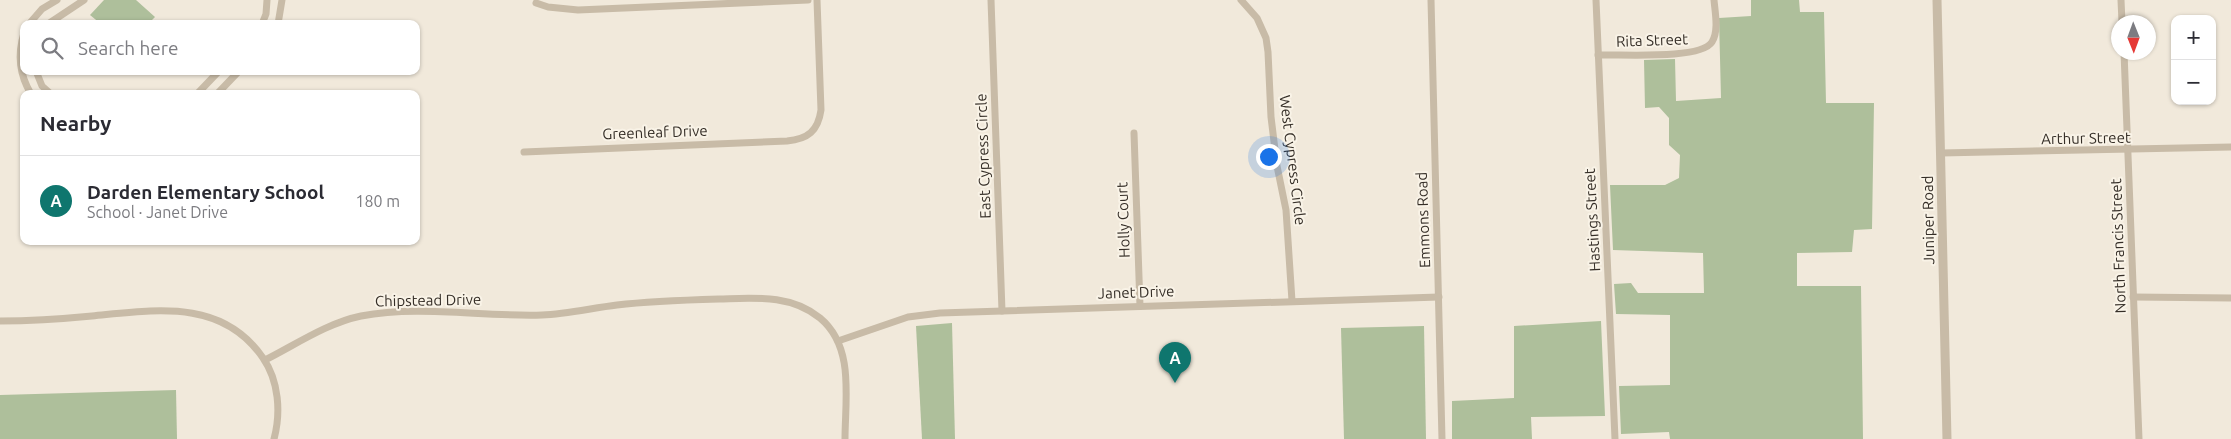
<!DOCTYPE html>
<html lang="en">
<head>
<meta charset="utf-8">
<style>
  :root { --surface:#fff; --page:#f2f2f3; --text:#2b2b33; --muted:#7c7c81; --line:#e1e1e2; --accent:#0f766e }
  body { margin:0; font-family:Ubuntu,sans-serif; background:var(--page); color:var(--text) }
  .controls { position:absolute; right:15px; top:15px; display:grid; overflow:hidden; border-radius:10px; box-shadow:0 1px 4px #0004 }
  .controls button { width:45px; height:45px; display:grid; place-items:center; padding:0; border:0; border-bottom:1px solid var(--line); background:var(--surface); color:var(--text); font:25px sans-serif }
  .compass { position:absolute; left:2111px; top:15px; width:45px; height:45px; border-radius:50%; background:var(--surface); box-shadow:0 1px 4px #0004; rotate:179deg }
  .you { position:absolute; left:1268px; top:156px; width:18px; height:18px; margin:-12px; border:4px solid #fff; border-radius:50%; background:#1a73e8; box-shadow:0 0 0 8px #1a73e833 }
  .badge { display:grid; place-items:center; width:32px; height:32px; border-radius:50%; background:var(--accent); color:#fff; font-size:16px; font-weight:700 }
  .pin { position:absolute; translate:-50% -41px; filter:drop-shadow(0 1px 2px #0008) }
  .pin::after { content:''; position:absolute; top:26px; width:18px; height:15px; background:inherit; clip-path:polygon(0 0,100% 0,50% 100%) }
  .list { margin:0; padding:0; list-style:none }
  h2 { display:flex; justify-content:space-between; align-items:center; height:65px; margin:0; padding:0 20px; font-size:21px }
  h2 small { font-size:16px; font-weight:400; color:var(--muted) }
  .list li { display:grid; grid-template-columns:32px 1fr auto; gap:15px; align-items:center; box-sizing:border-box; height:90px; padding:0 20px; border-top:1px solid var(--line) }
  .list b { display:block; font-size:19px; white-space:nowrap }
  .list p { margin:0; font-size:16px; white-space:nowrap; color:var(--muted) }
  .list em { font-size:16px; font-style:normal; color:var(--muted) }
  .icon { flex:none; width:28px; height:28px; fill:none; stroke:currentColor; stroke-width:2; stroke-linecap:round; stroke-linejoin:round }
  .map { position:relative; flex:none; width:2231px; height:439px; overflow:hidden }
  .search { position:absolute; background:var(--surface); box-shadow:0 1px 4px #0004; left:20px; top:20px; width:400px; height:55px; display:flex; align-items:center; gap:12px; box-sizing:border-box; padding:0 18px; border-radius:10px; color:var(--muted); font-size:19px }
  .panel { position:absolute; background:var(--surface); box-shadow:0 1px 4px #0004; left:20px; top:90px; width:400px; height:155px; border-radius:10px }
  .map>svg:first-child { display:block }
</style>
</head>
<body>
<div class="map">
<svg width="2231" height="439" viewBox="0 0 2231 439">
  <rect width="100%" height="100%" fill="#f1e9db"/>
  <!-- green -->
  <g fill="#aebf9b">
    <path d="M104 0H136L155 17 148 24H101L90 15Z"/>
    <path d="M1751 0H1799L1800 12H1824L1826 103H1874L1872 229 1854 230 1852 252 1797 253V286H1861L1863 439H1670L1669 432 1621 434 1619 386 1670 385V315L1616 314 1614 284 1631 283 1638 293H1704L1703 253 1613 250 1610 185H1665L1679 178 1680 155 1669 145V118L1659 107 1645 108 1644 60 1675 59 1676 101 1721 98 1719 18 1751 16Z"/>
    <path d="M1601 321 1605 416 1531 417 1532 439H1452V401L1514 398V326Z"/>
    <path d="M952 323 955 439H922L916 326Z"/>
    <path d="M1424 326 1426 439H1344L1341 328Z"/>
    <path d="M176 390 177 439H0V395Z"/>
  </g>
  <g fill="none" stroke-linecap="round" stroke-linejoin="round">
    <!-- minor -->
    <g stroke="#c8bba7" stroke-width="7">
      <path d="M991 0 1002 311"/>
      <path d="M1241 0 1257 18 1266 38 1268 52 1271 117 1277 166 1286 210 1292 301"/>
      <path d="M1431 0 1442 439"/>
      <path d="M1596 0 1615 439"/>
      <path d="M2121 0 2122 22"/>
      <path d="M536 3 548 7 578 10 808 0"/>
      <path d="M29 24 42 9 57 0"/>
      <path d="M48 24 84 0"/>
      <path d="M262 24 266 14 267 0"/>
      <path d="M278 24 282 0"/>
      <path d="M24 33C17 55 19 74 31 94"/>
      <path d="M2124 52 2139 439"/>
      <path d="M1598 55C1620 54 1701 60 1712 42 1719 31 1715 12 1714 0"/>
      <path d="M36 71 42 86 51 94"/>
      <path d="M197 94 219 71"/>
      <path d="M217 94 239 71"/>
      <path d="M1134 133 1140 306"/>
      <path d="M524 152 787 141C808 139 818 131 821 110L817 0"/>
      <path d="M1941 153 2231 147"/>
      <path d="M2133 297 2231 298"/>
      <path d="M0 321C31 321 61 319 92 316 155 310 222 298 263 358 279 381 281 413 274 439"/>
      <path d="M838 341 908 317 940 313 1439 297"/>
      <path d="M265 360C295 345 327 323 361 316 420 305 482 317 542 315 567 314 592 308 617 305 651 301 685 300 719 299 754 298 791 294 820 318 855 347 845 399 845 439"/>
    </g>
    <!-- tertiary -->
    <path stroke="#c8bba7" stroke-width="9" d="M1937 0 1947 439"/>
  </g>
  <g text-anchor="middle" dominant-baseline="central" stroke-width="4" stroke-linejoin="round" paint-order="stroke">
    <!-- street labels -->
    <g font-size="15" fill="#352e27" stroke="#f9f3e7">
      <text transform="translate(1652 40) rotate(-2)">Rita Street</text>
      <text transform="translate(655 132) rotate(-2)">Greenleaf Drive</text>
      <text transform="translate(2086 138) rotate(-1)">Arthur Street</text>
      <text transform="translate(983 156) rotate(-92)">East Cypress Circle</text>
      <text transform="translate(1293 160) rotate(83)">West Cypress Circle</text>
      <text transform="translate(1123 220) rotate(-92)">Holly Court</text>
      <text transform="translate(1423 220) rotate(-92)">Emmons Road</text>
      <text transform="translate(1592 220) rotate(-93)">Hastings Street</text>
      <text transform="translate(1928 220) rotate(-91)">Juniper Road</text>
      <text transform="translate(2118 246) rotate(-92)">North Francis Street</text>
      <text transform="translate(1136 292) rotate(-2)">Janet Drive</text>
      <text transform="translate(428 300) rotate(-1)">Chipstead Drive</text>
    </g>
  </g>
</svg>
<div class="controls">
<button>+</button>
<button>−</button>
</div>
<svg class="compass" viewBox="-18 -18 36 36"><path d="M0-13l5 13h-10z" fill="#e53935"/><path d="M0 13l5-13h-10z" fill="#7c7c81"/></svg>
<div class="you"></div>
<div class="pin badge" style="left:1175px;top:383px">A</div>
<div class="search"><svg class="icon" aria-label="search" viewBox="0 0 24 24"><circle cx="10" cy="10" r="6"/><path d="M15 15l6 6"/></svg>Search here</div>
<section class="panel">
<h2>Nearby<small></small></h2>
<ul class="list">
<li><span class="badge">A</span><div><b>Darden Elementary School</b><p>School · Janet Drive</p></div><em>180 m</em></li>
</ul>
</section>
</div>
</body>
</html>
